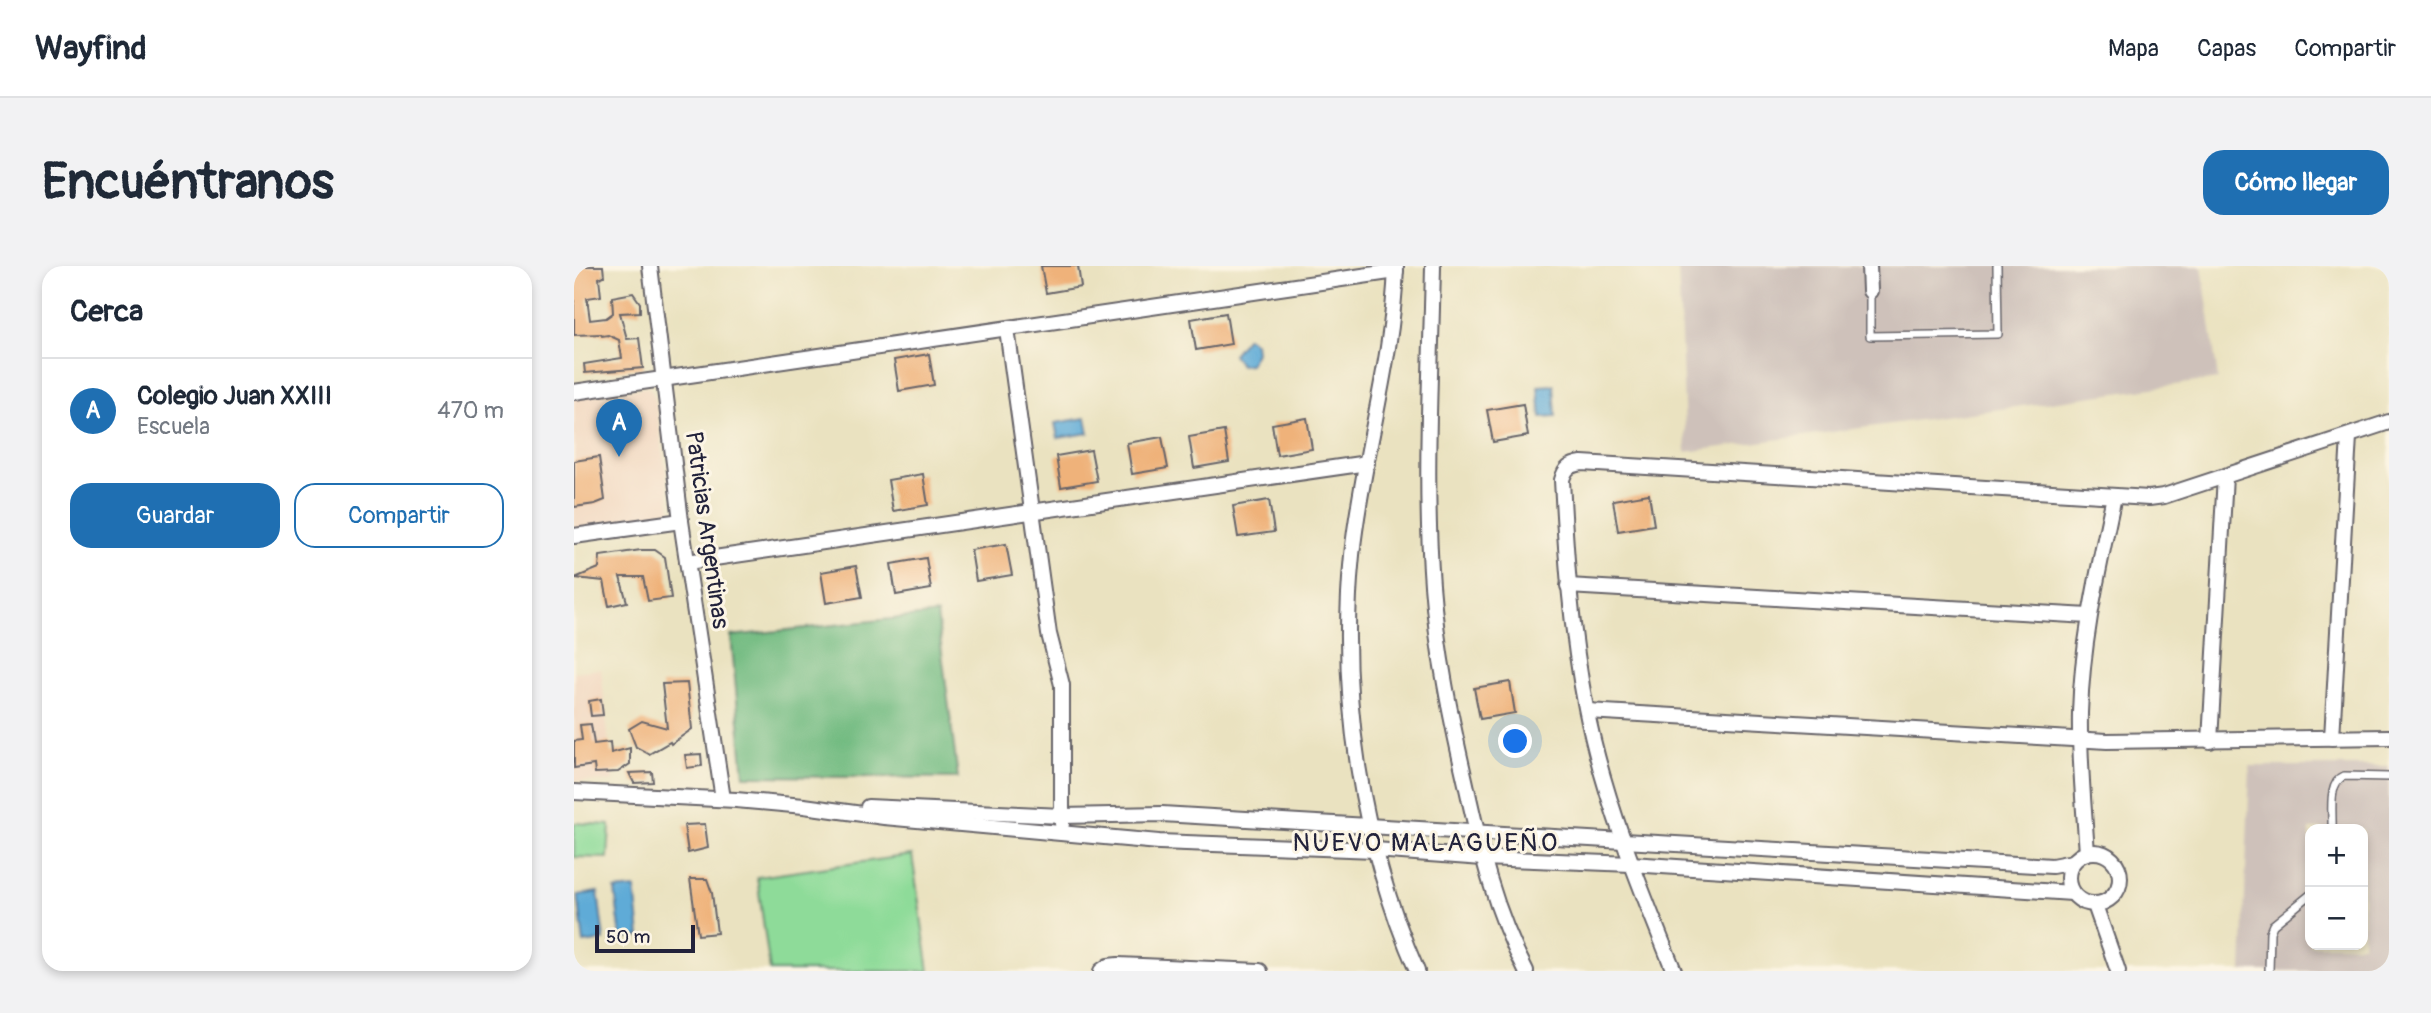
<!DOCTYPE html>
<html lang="es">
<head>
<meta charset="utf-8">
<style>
  :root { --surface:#fff; --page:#f2f2f3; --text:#1f2937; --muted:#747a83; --line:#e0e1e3; --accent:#1f6fb2 }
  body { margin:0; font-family:Pangolin,sans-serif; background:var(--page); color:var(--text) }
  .controls { position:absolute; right:21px; bottom:21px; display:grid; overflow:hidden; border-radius:14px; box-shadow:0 4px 10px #0003 }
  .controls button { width:63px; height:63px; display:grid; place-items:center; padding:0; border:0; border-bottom:2px solid var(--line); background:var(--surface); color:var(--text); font:35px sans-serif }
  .scale { position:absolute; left:21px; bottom:18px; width:100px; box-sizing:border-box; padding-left:7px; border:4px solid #22223b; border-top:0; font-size:19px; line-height:24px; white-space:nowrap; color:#22223b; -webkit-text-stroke:5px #fcf5e5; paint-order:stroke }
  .you { position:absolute; left:942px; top:476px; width:24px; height:24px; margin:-18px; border:5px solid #fff; border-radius:50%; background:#1a73e8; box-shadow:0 0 0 10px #1a73e833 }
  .badge { display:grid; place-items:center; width:46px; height:46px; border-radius:50%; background:var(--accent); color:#fff; font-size:23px; font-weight:700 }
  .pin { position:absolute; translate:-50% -58px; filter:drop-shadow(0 2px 4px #0008) }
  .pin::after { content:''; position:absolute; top:37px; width:24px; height:21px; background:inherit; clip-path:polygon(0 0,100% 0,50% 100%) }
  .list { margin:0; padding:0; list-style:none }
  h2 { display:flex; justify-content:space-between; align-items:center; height:91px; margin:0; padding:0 28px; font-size:30px }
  h2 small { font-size:23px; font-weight:400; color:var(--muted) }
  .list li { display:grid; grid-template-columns:46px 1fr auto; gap:21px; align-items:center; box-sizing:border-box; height:105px; padding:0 28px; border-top:2px solid var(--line) }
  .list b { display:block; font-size:26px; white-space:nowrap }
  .list p { margin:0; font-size:23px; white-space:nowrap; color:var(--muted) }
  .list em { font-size:23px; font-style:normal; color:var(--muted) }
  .actions { display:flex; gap:14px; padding:21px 28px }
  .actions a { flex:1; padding:16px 0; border:2px solid var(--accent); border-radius:21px; text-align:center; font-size:24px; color:var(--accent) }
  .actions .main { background:var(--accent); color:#fff }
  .map { position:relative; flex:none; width:1815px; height:705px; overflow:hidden; border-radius:21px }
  header { display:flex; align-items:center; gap:42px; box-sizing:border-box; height:98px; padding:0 35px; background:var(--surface); border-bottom:2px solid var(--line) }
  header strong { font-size:33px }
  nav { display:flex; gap:38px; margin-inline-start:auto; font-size:24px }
  .intro { display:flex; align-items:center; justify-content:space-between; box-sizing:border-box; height:168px; padding:0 42px }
  h1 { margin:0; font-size:49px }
  .button { padding:18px 32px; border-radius:21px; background:var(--accent); color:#fff; font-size:24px; font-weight:700 }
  main { display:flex; gap:42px; padding:0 42px }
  aside { flex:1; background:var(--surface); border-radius:21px; box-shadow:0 4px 10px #0003 }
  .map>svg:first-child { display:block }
</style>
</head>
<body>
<header>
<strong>Wayfind</strong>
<nav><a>Mapa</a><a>Capas</a><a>Compartir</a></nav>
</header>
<div class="intro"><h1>Encuéntranos</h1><a class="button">Cómo llegar</a></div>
<main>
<aside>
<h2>Cerca<small></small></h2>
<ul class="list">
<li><span class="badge">A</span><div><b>Colegio Juan XXIII</b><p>Escuela</p></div><em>470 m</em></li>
</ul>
<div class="actions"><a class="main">Guardar</a><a>Compartir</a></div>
</aside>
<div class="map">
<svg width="1815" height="705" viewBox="0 0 1815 705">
  <rect width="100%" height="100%" fill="#fcf5e5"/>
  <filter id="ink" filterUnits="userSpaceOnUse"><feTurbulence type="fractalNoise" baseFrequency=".0143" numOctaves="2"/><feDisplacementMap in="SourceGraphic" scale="14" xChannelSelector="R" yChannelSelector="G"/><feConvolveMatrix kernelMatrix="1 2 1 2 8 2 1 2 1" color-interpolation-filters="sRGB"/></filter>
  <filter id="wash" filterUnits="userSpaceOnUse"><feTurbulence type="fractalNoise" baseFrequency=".00686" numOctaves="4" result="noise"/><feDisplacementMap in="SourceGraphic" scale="28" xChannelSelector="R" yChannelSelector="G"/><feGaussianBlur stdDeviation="1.57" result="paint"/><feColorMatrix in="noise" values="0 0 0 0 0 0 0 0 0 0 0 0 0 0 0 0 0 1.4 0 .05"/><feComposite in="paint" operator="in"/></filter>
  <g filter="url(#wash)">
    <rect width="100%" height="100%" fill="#eae2c0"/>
    <!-- built -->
    <g fill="#f1d5bd">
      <path d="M75 121 81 132 98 249 0 263V132Z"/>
      <path d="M27 403 39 516 0 515V406Z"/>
    </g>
    <!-- industrial -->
    <g fill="#cec1ba" fill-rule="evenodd">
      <path d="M1104 0H1628L1644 113 1112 186Z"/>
      <path d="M1676 500H1815V705H1668ZM1736 563H1789V679H1736Z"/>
    </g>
    <!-- green -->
    <g fill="#8edb99" stroke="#587e6a" stroke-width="2">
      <path d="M0 557 36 559 34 592 0 591Z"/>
      <path d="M338 589 355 705H196L183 611Z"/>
    </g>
    <!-- forest -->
    <path fill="#72bb81" stroke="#4a6e5e" stroke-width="2" d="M363 348 384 512 170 510 157 370Z"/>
    <!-- water -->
    <g fill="#5eabd7" stroke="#406689" stroke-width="2">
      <path d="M673 71 681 77 682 86 676 98 666 99 659 88Z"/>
      <path d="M980 119 982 150 967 151 964 120Z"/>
      <path d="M512 152 515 167 484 172 481 157Z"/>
      <path d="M61 622 66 670 47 672 41 624Z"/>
      <path d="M24 626 30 674 10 677 4 629Z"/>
    </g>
    <g id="blocks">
      <!-- building -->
      <g fill="#efb27a">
        <path d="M0 0H29L30 10 25 12 27 30 13 32 16 54 32 52 39 47 38 31 59 27 66 37V46L46 47 53 73 65 72 69 102 11 107 10 98 48 92 45 74 34 69 28 70 27 68 0 69Z"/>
        <path d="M467 0H504L507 21 472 27Z"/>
        <path d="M652 47 657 78 622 84 617 53Z"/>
        <path d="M355 88 360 119 325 125 320 94Z"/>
        <path d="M949 138 954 170 919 176 913 144Z"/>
        <path d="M733 152 738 183 703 189 698 158Z"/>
        <path d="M650 165 655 196 620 202 615 171Z"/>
        <path d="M588 171 594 202 558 208 553 177Z"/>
        <path d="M517 184 523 215 487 221 482 190Z"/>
        <path d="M25 191 31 234 21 238 0 241V195Z"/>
        <path d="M349 208 354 239 319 245 314 214Z"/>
        <path d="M1075 228 1080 259 1044 265 1039 234Z"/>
        <path d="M695 234 700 266 664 271 659 240Z"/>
        <path d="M432 278 438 309 402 315 397 284Z"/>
        <path d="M67 284H81L91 291 97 332 74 335 69 311H46L53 336 35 340 30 315 1 312 25 302 26 290Z"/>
        <path d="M352 292 357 323 322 329 317 298Z"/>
        <path d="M282 300 288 331 252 337 247 306Z"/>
        <path d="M936 416 941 447 906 453 900 422Z"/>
        <path d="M113 417 118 463 97 478 96 476 75 488 62 481 55 463 68 455 93 462 88 418Z"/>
        <path d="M27 433 29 449 17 450 15 435Z"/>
        <path d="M17 458 20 478 36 476 37 487 56 482V498L44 506 21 507 20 499 0 502V475L8 474 6 459Z"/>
        <path d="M127 488 128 500 113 502 111 489Z"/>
        <path d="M78 506 79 516 60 517 55 507Z"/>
        <path d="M131 558 134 582 114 587 110 559Z"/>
        <path d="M116 613H133L138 627 143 667 124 669Z"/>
      </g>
    </g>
  </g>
  <g filter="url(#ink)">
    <use href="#blocks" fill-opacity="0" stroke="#68656a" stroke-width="2"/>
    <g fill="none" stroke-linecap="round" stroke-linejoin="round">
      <!-- lane casing -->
      <g stroke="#68656a" stroke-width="10">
        <g id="lane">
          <path d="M1296 25V70L1424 68 1423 0"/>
          <path d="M1758 563C1759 548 1753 517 1770 510L1815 511"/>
          <path d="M1695 705 1696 666 1699 659 1736 629"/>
        </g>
      </g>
      <!-- street casing -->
      <g stroke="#68656a" stroke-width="18">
        <g id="street">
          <path d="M76 0 107 255 149 533"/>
          <path d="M822 0C819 98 788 192 778 289 764 428 787 577 843 705"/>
          <path d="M859 0C857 106 850 213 858 319 863 386 877 453 892 518 907 586 920 643 952 705"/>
          <path d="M1295 0 1296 25"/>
          <path d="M433 63 475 368 488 419V558"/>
          <path d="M0 126 822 5"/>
          <path d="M0 270 107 255"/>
          <path d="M113 296 793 197"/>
          <path d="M994 320 1515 350"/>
          <path d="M1013 445 1533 475 1815 471"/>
          <path d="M1758 472 1775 170"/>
          <path d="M1636 475 1651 210"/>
          <path d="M0 526 162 534 230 540 310 551 585 576 801 584 909 592 1057 598 1498 627"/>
          <path d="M294 541 488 550 588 548 1478 600 1499 596"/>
          <circle cx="1520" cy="612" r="26"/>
          <path d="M1513 587C1510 541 1505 494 1506 447 1508 373 1525 302 1540 230"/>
          <path d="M1521 639 1544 705"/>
          <path d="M527 705 534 700 544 699 686 705"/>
          <path d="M1100 705C1065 619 1030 533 1012 442 997 366 992 291 988 214 991 202 996 199 1008 197L1575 232 1590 230 1815 156"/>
        </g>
      </g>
      <!-- lane -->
      <use href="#lane" stroke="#fff" stroke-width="7"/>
      <!-- street -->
      <use href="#street" stroke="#fff" stroke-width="14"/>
    </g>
  </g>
  <g text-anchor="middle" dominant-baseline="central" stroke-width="6" stroke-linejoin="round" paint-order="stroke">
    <!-- street labels -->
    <g font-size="24" fill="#22223b" stroke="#fcf5e5">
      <text transform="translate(133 264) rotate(82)">Patricias Argentinas</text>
    </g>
    <!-- neighbourhood labels -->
    <g font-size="26" letter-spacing="2" fill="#22223b" stroke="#fcf5e5">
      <text x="852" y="577">NUEVO MALAGUEÑO</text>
    </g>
  </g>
</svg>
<div class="controls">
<button>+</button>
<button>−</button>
</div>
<div class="scale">50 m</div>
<div class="you"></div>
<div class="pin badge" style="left:45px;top:191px">A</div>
</div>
</main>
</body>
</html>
